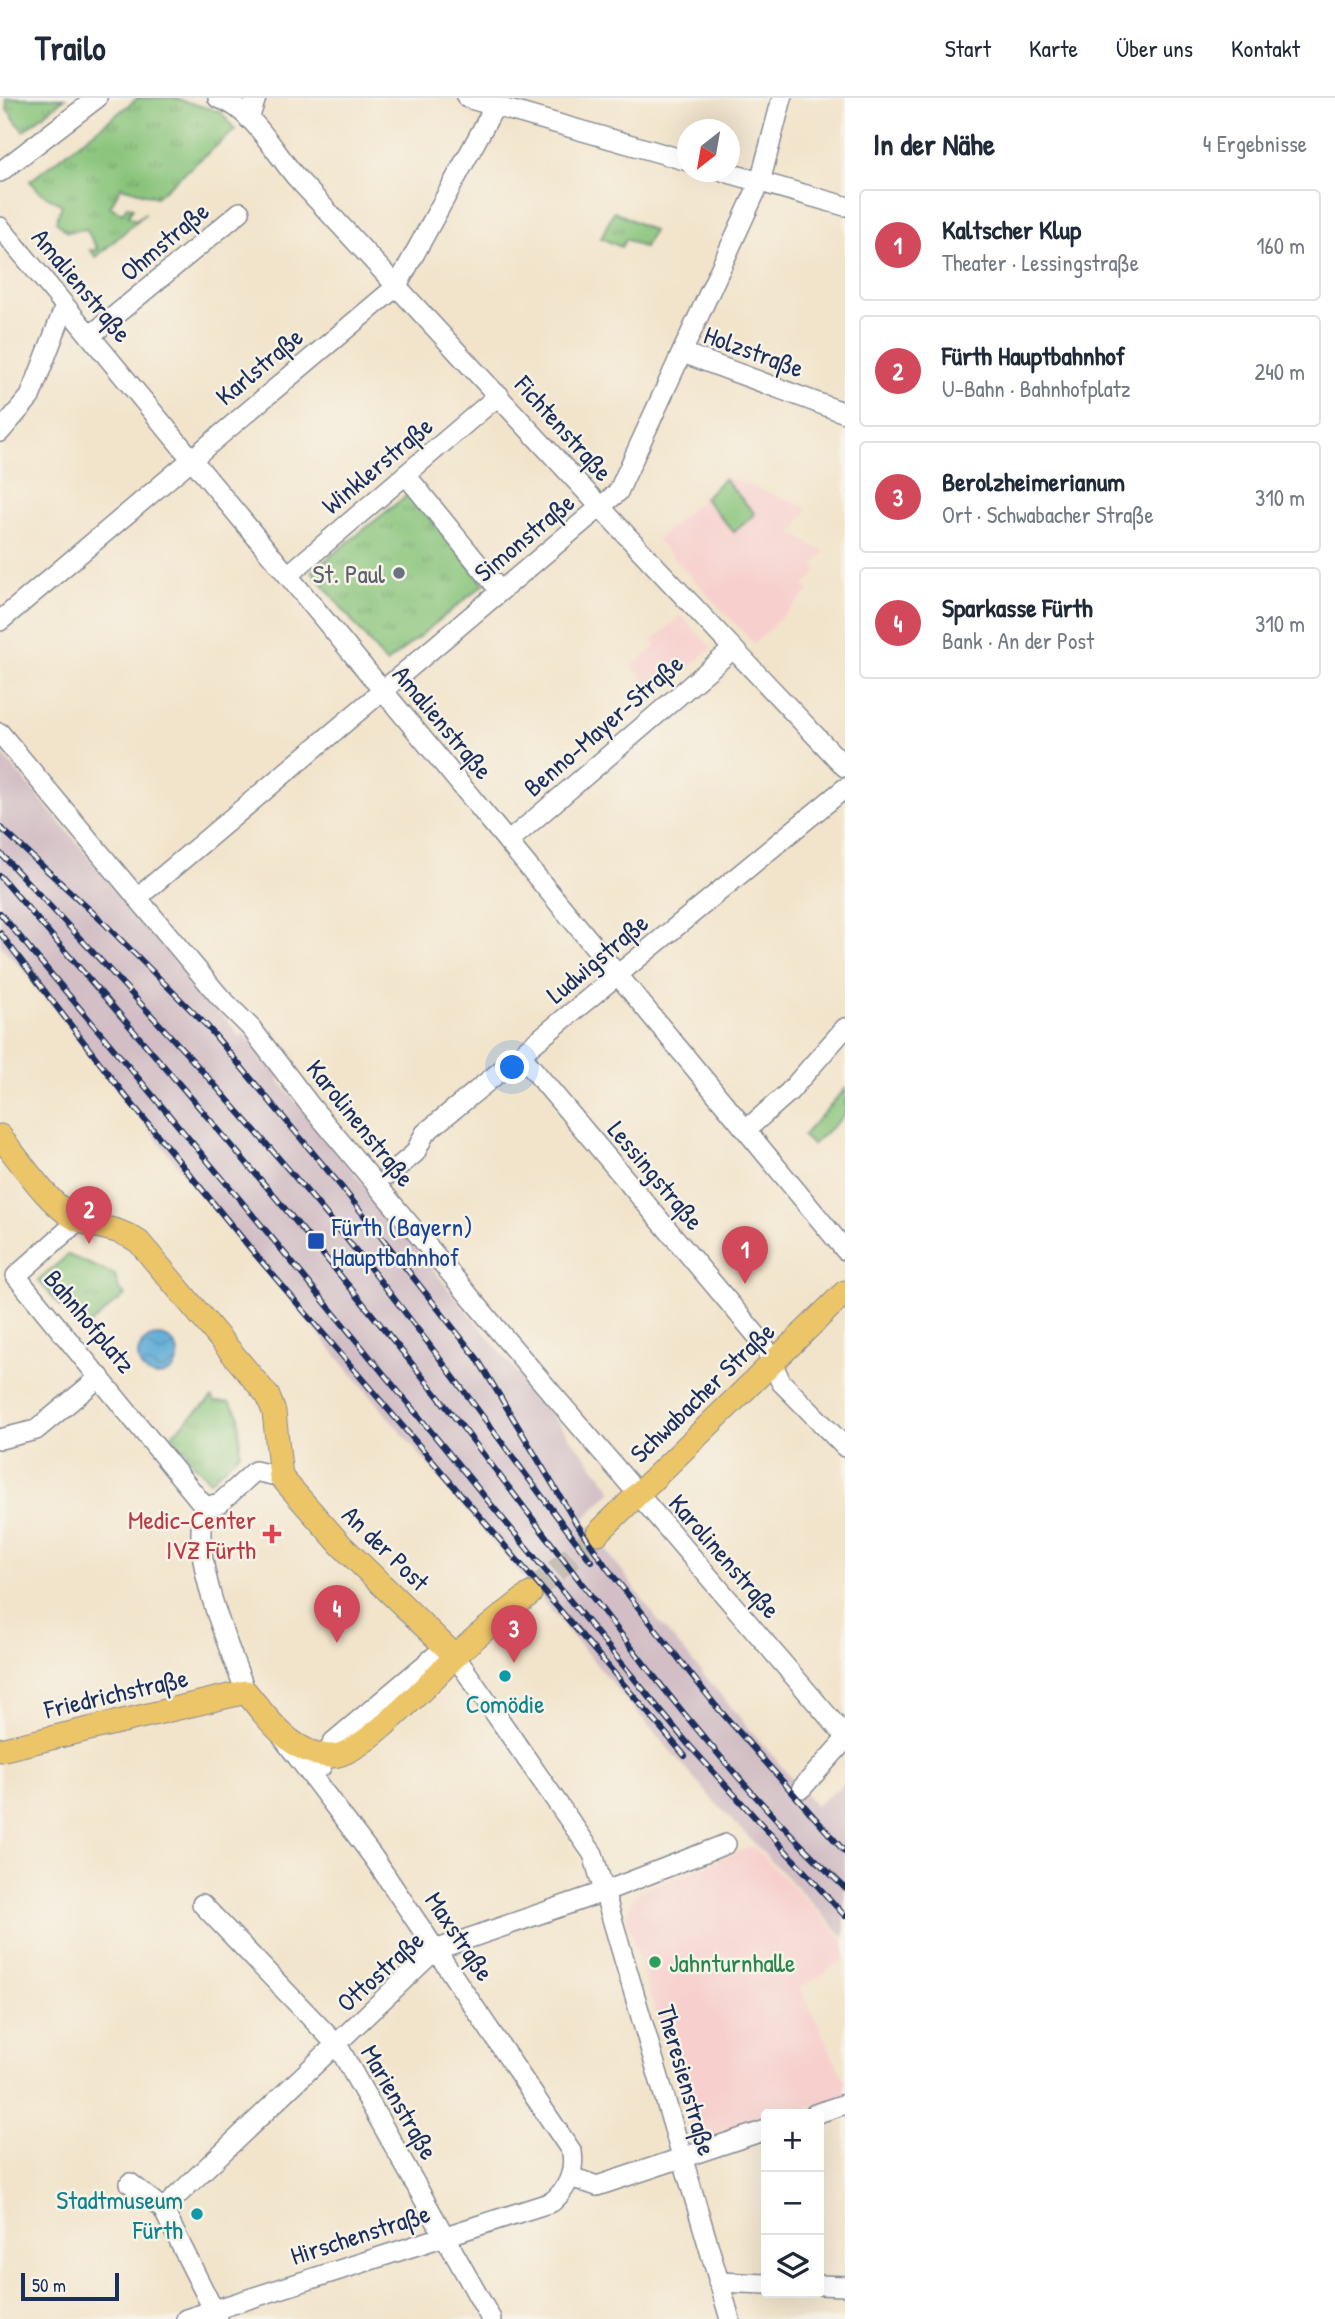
<!DOCTYPE html>
<html lang="de">
<head>
<meta charset="utf-8">
<style>
  :root { --surface:#fff; --page:#f2f2f3; --text:#1f2937; --muted:#747a83; --line:#e0e1e3; --accent:#d1495b }
  body { margin:0; font-family:"Patrick Hand",sans-serif; background:var(--page); color:var(--text) }
  .controls { position:absolute; right:21px; bottom:21px; display:grid; overflow:hidden; border-radius:7px; box-shadow:0 7px 28px #0002 }
  .controls button { width:63px; height:63px; display:grid; place-items:center; padding:0; border:0; border-bottom:2px solid var(--line); background:var(--surface); color:var(--text); font:35px sans-serif }
  .compass { position:absolute; left:677px; top:21px; width:63px; height:63px; border-radius:50%; background:var(--surface); box-shadow:0 7px 28px #0002; rotate:211deg }
  .scale { position:absolute; left:21px; bottom:18px; width:98px; box-sizing:border-box; padding-left:7px; border:4px solid #1b2f5e; border-top:0; font-size:19px; line-height:24px; white-space:nowrap; color:#1b2f5e; -webkit-text-stroke:5px #f7f3e8; paint-order:stroke }
  .you { position:absolute; left:513px; top:970px; width:24px; height:24px; margin:-18px; border:5px solid #fff; border-radius:50%; background:#1a73e8; box-shadow:0 0 0 10px #1a73e833 }
  .badge { display:grid; place-items:center; width:46px; height:46px; border-radius:50%; background:var(--accent); color:#fff; font-size:23px; font-weight:700 }
  .pin { position:absolute; translate:-50% -58px; filter:drop-shadow(0 2px 4px #0008) }
  .pin::after { content:''; position:absolute; top:37px; width:24px; height:21px; background:inherit; clip-path:polygon(0 0,100% 0,50% 100%) }
  .list { margin:0; padding:0; list-style:none }
  h2 { display:flex; justify-content:space-between; align-items:center; height:91px; margin:0; padding:0 28px; font-size:30px }
  h2 small { font-size:23px; font-weight:400; color:var(--muted) }
  .list li { display:grid; grid-template-columns:46px 1fr auto; gap:21px; align-items:center; box-sizing:border-box; height:112px; margin:0 14px 14px; padding:0 14px; border:2px solid var(--line); border-radius:7px }
  .list b { display:block; font-size:26px; white-space:nowrap }
  .list p { margin:0; font-size:23px; white-space:nowrap; color:var(--muted) }
  .list em { font-size:23px; font-style:normal; color:var(--muted) }
  .icon { flex:none; width:38px; height:38px; fill:none; stroke:currentColor; stroke-width:2; stroke-linecap:round; stroke-linejoin:round }
  .map { position:relative; flex:none; width:845px; height:2221px; overflow:hidden }
  header { display:flex; align-items:center; gap:42px; box-sizing:border-box; height:98px; padding:0 35px; background:var(--surface); border-bottom:2px solid var(--line) }
  header strong { font-size:33px }
  nav { display:flex; gap:38px; margin-inline-start:auto; font-size:24px }
  main { display:flex }
  aside { flex:1; background:var(--surface) }
  .map>svg:first-child { display:block }
</style>
</head>
<body>
<header>
<strong>Trailo</strong>
<nav><a>Start</a><a>Karte</a><a>Über uns</a><a>Kontakt</a></nav>
</header>
<main>
<div class="map">
<svg width="845" height="2221" viewBox="0 0 845 2221">
  <defs>
    <pattern id="grass-tufts" width="24" height="20" patternUnits="userSpaceOnUse" patternTransform="scale(1.75)"><rect width="24" height="20" fill="#88c47a"/><path d="M3 7l-1-3M5 7V3M7 7l1-3M15 17l-1-3M17 17v-4M19 17l1-3" fill="none" stroke="#6ea067"/></pattern>
    <pattern id="water-waves" width="16" height="10" patternUnits="userSpaceOnUse" patternTransform="scale(1.75)"><rect width="16" height="10" fill="#5caad5"/><path d="M0 5q4-4 8 0t8 0" fill="none" stroke="#4b8bb0"/></pattern>
  </defs>
  <rect width="100%" height="100%" fill="#f7f3e8"/>
  <filter id="ink" filterUnits="userSpaceOnUse"><feTurbulence type="fractalNoise" baseFrequency=".0143" numOctaves="2"/><feDisplacementMap in="SourceGraphic" scale="14" xChannelSelector="R" yChannelSelector="G"/><feConvolveMatrix kernelMatrix="1 2 1 2 8 2 1 2 1" color-interpolation-filters="sRGB"/></filter>
  <filter id="wash" filterUnits="userSpaceOnUse"><feTurbulence type="fractalNoise" baseFrequency=".00686" numOctaves="4" result="noise"/><feDisplacementMap in="SourceGraphic" scale="28" xChannelSelector="R" yChannelSelector="G"/><feGaussianBlur stdDeviation="1.57" result="paint"/><feColorMatrix in="noise" values="0 0 0 0 0 0 0 0 0 0 0 0 0 0 0 0 0 1.4 0 .05"/><feComposite in="paint" operator="in"/></filter>
  <g filter="url(#wash)">
    <rect width="100%" height="100%" fill="#f2e4cb"/>
    <!-- built -->
    <g fill="#f7d0ce">
      <path d="M727 378 807 410 793 436 825 454 814 467 818 474 804 487 809 493 754 546 657 442Z"/>
      <path d="M681 517 712 550 656 597 632 569 656 548 652 543Z"/>
      <path d="M753 1748 845 1843V1859L818 1880 800 1889 845 1983V1998L789 2016H766V2024L696 2046 626 1818 633 1799 640 1793Z"/>
    </g>
    <!-- industrial -->
    <path fill="#d2bec4" d="M0 653 240 938 244 935 281 979 278 982 609 1387 611 1394 584 1421 659 1524 815 1708 845 1685V1840L712 1701 605 1577 189 1082 27 876 0 847Z"/>
    <!-- grass -->
    <g fill="url(#grass-tufts)" stroke="#527a6c" stroke-width="2">
      <path d="M6 0H65L23 33 7 11Z"/>
      <path d="M138 0H174L221 14 235 32 156 99 121 89 110 109 122 115 127 108 133 110 128 118 135 122 146 115 96 159 90 152H98L86 131 67 134 56 123 62 107 40 94 30 83Z"/>
      <path d="M614 113 653 133 644 150 626 141 621 149 601 140Z"/>
      <path d="M410 395 484 486 386 565 312 473Z"/>
      <path d="M845 991V1017L812 1047 803 1038Z"/>
      <path d="M68 1157 115 1177 119 1192 125 1197 82 1233 38 1182Z"/>
      <path d="M212 1300 215 1304H229L239 1316 240 1355 210 1383 186 1357 188 1355 184 1350 181 1352 171 1341 173 1335Z"/>
    </g>
    <!-- garden -->
    <path fill="#88c47a" stroke="#527a6c" stroke-width="2" d="M724 381 755 416 734 434 704 400Z"/>
    <!-- water -->
    <circle fill="url(#water-waves)" stroke="#3c6c9a" stroke-width="2" cx="158" cy="1258" r="20"/>
  </g>
  <g filter="url(#ink)">
    <g fill="none" stroke-linecap="round" stroke-linejoin="round">
      <!-- major-tunnel -->
      <path stroke="#c7c0b5" stroke-width="23" stroke-dasharray="23 11" stroke-linecap="butt" d="M530 1496 598 1435"/>
      <!-- minor casing -->
      <g stroke="#868a94" stroke-width="22">
        <g id="minor">
          <path d="M218 0C251 10 274 53 295 78L641 453 845 669"/>
          <path d="M467 0 688 63"/>
          <path d="M249 21 256 0"/>
          <path d="M0 74 97 0"/>
          <path d="M725 74 845 108"/>
          <path d="M0 129 845 1152"/>
          <path d="M90 238 240 114"/>
          <path d="M683 255 845 315"/>
          <path d="M0 334 30 299 65 208"/>
          <path d="M406 377 500 493"/>
          <path d="M288 477 499 297"/>
          <path d="M0 523 397 188 495 8"/>
          <path d="M0 635 219 898 251 930 309 1006 502 1237 845 1638"/>
          <path d="M508 744 733 551"/>
          <path d="M137 800 618 394 760 84 782 0"/>
          <path d="M521 957 763 1245 781 1284 845 1349"/>
          <path d="M746 1032 789 994 845 930"/>
          <path d="M390 1076 415 1055 425 1035 845 690"/>
          <path d="M79 1122 16 1178 205 1409"/>
          <path d="M0 1341 36 1332 100 1279"/>
          <path d="M205 1409C188 1457 228 1547 246 1594"/>
          <path d="M205 1409 220 1405 255 1373 281 1379"/>
          <path d="M321 1669 333 1644 435 1558H455L593 1756 730 2221"/>
          <path d="M802 1690 845 1642"/>
          <path d="M202 1806 338 1948 491 2221"/>
          <path d="M815 2016 845 2006"/>
          <path d="M571 2079 597 2088 766 2032"/>
          <path d="M130 2085 163 2111 218 2221"/>
          <path d="M163 2111 435 1852 606 1793 726 1746"/>
          <path d="M718 2184 766 2186"/>
          <path d="M819 2187 845 2188"/>
          <path d="M186 2221 552 2104C568 2090 575 2075 572 2054L373 1759 283 1640"/>
        </g>
      </g>
      <!-- major casing -->
      <g stroke="#868a94" stroke-width="25">
        <g id="major">
          <path d="M0 1038C20 1063 50 1109 78 1122 101 1132 116 1128 139 1144L268 1298 274 1314 281 1379 341 1447 455 1558"/>
          <path d="M598 1435 845 1194"/>
          <path d="M0 1652 246 1594C268 1621 293 1658 333 1658 363 1657 433 1580 456 1558 478 1535 505 1516 530 1496"/>
        </g>
      </g>
      <!-- minor -->
      <use href="#minor" stroke="#fff" stroke-width="19"/>
      <!-- major -->
      <use href="#major" stroke="#edc569" stroke-width="23"/>
      <!-- rail casing -->
      <g stroke="#1b2f5e" stroke-width="6">
        <g id="rail">
          <path d="M0 729 103 824 207 928 344 1092 477 1260 576 1425 607 1470 716 1608 845 1754"/>
          <path d="M0 755C129 892 257 1028 374 1175 449 1269 517 1368 591 1463"/>
          <path d="M0 778C153 955 307 1132 452 1316 578 1476 695 1649 845 1790"/>
          <path d="M0 815 272 1140 688 1646 845 1818"/>
          <path d="M0 835 123 995 255 1156 685 1658"/>
        </g>
      </g>
      <!-- rail -->
      <use href="#rail" stroke="#f7f3e8" stroke-width="3.5" stroke-dasharray="10" stroke-linecap="butt"/>
    </g>
  </g>
  <!-- markers -->
  <circle fill="#6b7280" stroke="#f7f3e8" stroke-width="2.5" cx="399" cy="475" r="7"/>
  <rect fill="#1a4fb4" stroke="#f7f3e8" stroke-width="2.5" x="307" y="1134" width="18" height="18" rx="3.5"/>
  <path fill="#e0444e" stroke="#f7f3e8" stroke-width="2.5" d="M268.5 1425.5h7v7h7v7h-7v7h-7v-7h-7v-7h7z"/>
  <g fill="#0f9aa8" stroke="#f7f3e8" stroke-width="2.5">
    <circle cx="505" cy="1578" r="7"/>
    <circle cx="197" cy="2116" r="7"/>
  </g>
  <circle fill="#2e9e5b" stroke="#f7f3e8" stroke-width="2.5" cx="655" cy="1864" r="7"/>
  <g text-anchor="middle" dominant-baseline="central" stroke-width="5" stroke-linejoin="round" paint-order="stroke">
    <!-- street labels -->
    <g font-size="26" fill="#1b2f5e" stroke="#f7f3e8">
      <text transform="translate(164 143) rotate(-40)">Ohmstraße</text>
      <text transform="translate(82 187) rotate(50)">Amalienstraße</text>
      <text transform="translate(754 253) rotate(20)">Holzstraße</text>
      <text transform="translate(259 268) rotate(-40)">Karlstraße</text>
      <text transform="translate(564 330) rotate(48)">Fichtenstraße</text>
      <text transform="translate(377 367) rotate(-40)">Winklerstraße</text>
      <text transform="translate(524 439) rotate(-40)">Simonstraße</text>
      <text transform="translate(443 624) rotate(50)">Amalienstraße</text>
      <text transform="translate(603 627) rotate(-41)">Benno-Mayer-Straße</text>
      <text transform="translate(597 860) rotate(-40)">Ludwigstraße</text>
      <text transform="translate(361 1025) rotate(51)">Karolinenstraße</text>
      <text transform="translate(656 1077) rotate(50)">Lessingstraße</text>
      <text transform="translate(90 1223) rotate(50)">Bahnhofplatz</text>
      <text transform="translate(702 1294) rotate(-44)">Schwabacher Straße</text>
      <text transform="translate(386 1450) rotate(44)">An der Post</text>
      <text transform="translate(725 1458) rotate(49)">Karolinenstraße</text>
      <text transform="translate(116 1595) rotate(-13)">Friedrichstraße</text>
      <text transform="translate(460 1838) rotate(56)">Maxstraße</text>
      <text transform="translate(380 1873) rotate(-42)">Ottostraße</text>
      <text transform="translate(687 1982) rotate(74)">Theresienstraße</text>
      <text transform="translate(400 2004) rotate(60)">Marienstraße</text>
      <text transform="translate(360 2136) rotate(-18)">Hirschenstraße</text>
    </g>
    <!-- worship labels -->
    <g font-size="26" fill="#5b616d" stroke="#f7f3e8" text-anchor="end">
      <text x="385" y="475">St. Paul</text>
    </g>
    <!-- transit labels -->
    <g font-size="26" fill="#164399" stroke="#f7f3e8" text-anchor="start">
      <text x="332" y="1128">Fürth (Bayern)<tspan x="332" dy="30">Hauptbahnhof</tspan></text>
    </g>
    <!-- health labels -->
    <g font-size="26" fill="#be3a42" stroke="#f7f3e8" text-anchor="end">
      <text x="256" y="1421">Medic-Center<tspan x="256" dy="30">IVZ Fürth</tspan></text>
    </g>
    <!-- culture labels -->
    <g font-size="26" fill="#0d838f" stroke="#f7f3e8">
      <text x="505" y="1605">Comödie</text>
      <text x="183" y="2101" text-anchor="end">Stadtmuseum<tspan x="183" dy="30">Fürth</tspan></text>
    </g>
    <!-- leisure labels -->
    <g font-size="26" fill="#27864d" stroke="#f7f3e8" text-anchor="start">
      <text x="669" y="1864">Jahnturnhalle</text>
    </g>
  </g>
</svg>
<div class="controls">
<button>+</button>
<button>−</button>
<button><svg class="icon" aria-label="layers" viewBox="0 0 24 24"><path d="M12 4l9 5-9 5-9-5zM3 14l9 5 9-5"/></svg></button>
</div>
<svg class="compass" viewBox="-18 -18 36 36"><path d="M0-13l5 13h-10z" fill="#e53935"/><path d="M0 13l5-13h-10z" fill="#747a83"/></svg>
<div class="scale">50 m</div>
<div class="you"></div>
<div class="pin badge" style="left:745px;top:1186px">1</div>
<div class="pin badge" style="left:89px;top:1146px">2</div>
<div class="pin badge" style="left:514px;top:1565px">3</div>
<div class="pin badge" style="left:337px;top:1545px">4</div>
</div>
<aside>
<h2>In der Nähe<small>4 Ergebnisse</small></h2>
<ul class="list">
<li><span class="badge">1</span><div><b>Kaltscher Klup</b><p>Theater · Lessingstraße</p></div><em>160 m</em></li>
<li><span class="badge">2</span><div><b>Fürth Hauptbahnhof</b><p>U-Bahn · Bahnhofplatz</p></div><em>240 m</em></li>
<li><span class="badge">3</span><div><b>Berolzheimerianum</b><p>Ort · Schwabacher Straße</p></div><em>310 m</em></li>
<li><span class="badge">4</span><div><b>Sparkasse Fürth</b><p>Bank · An der Post</p></div><em>310 m</em></li>
</ul>
</aside>
</main>
</body>
</html>
